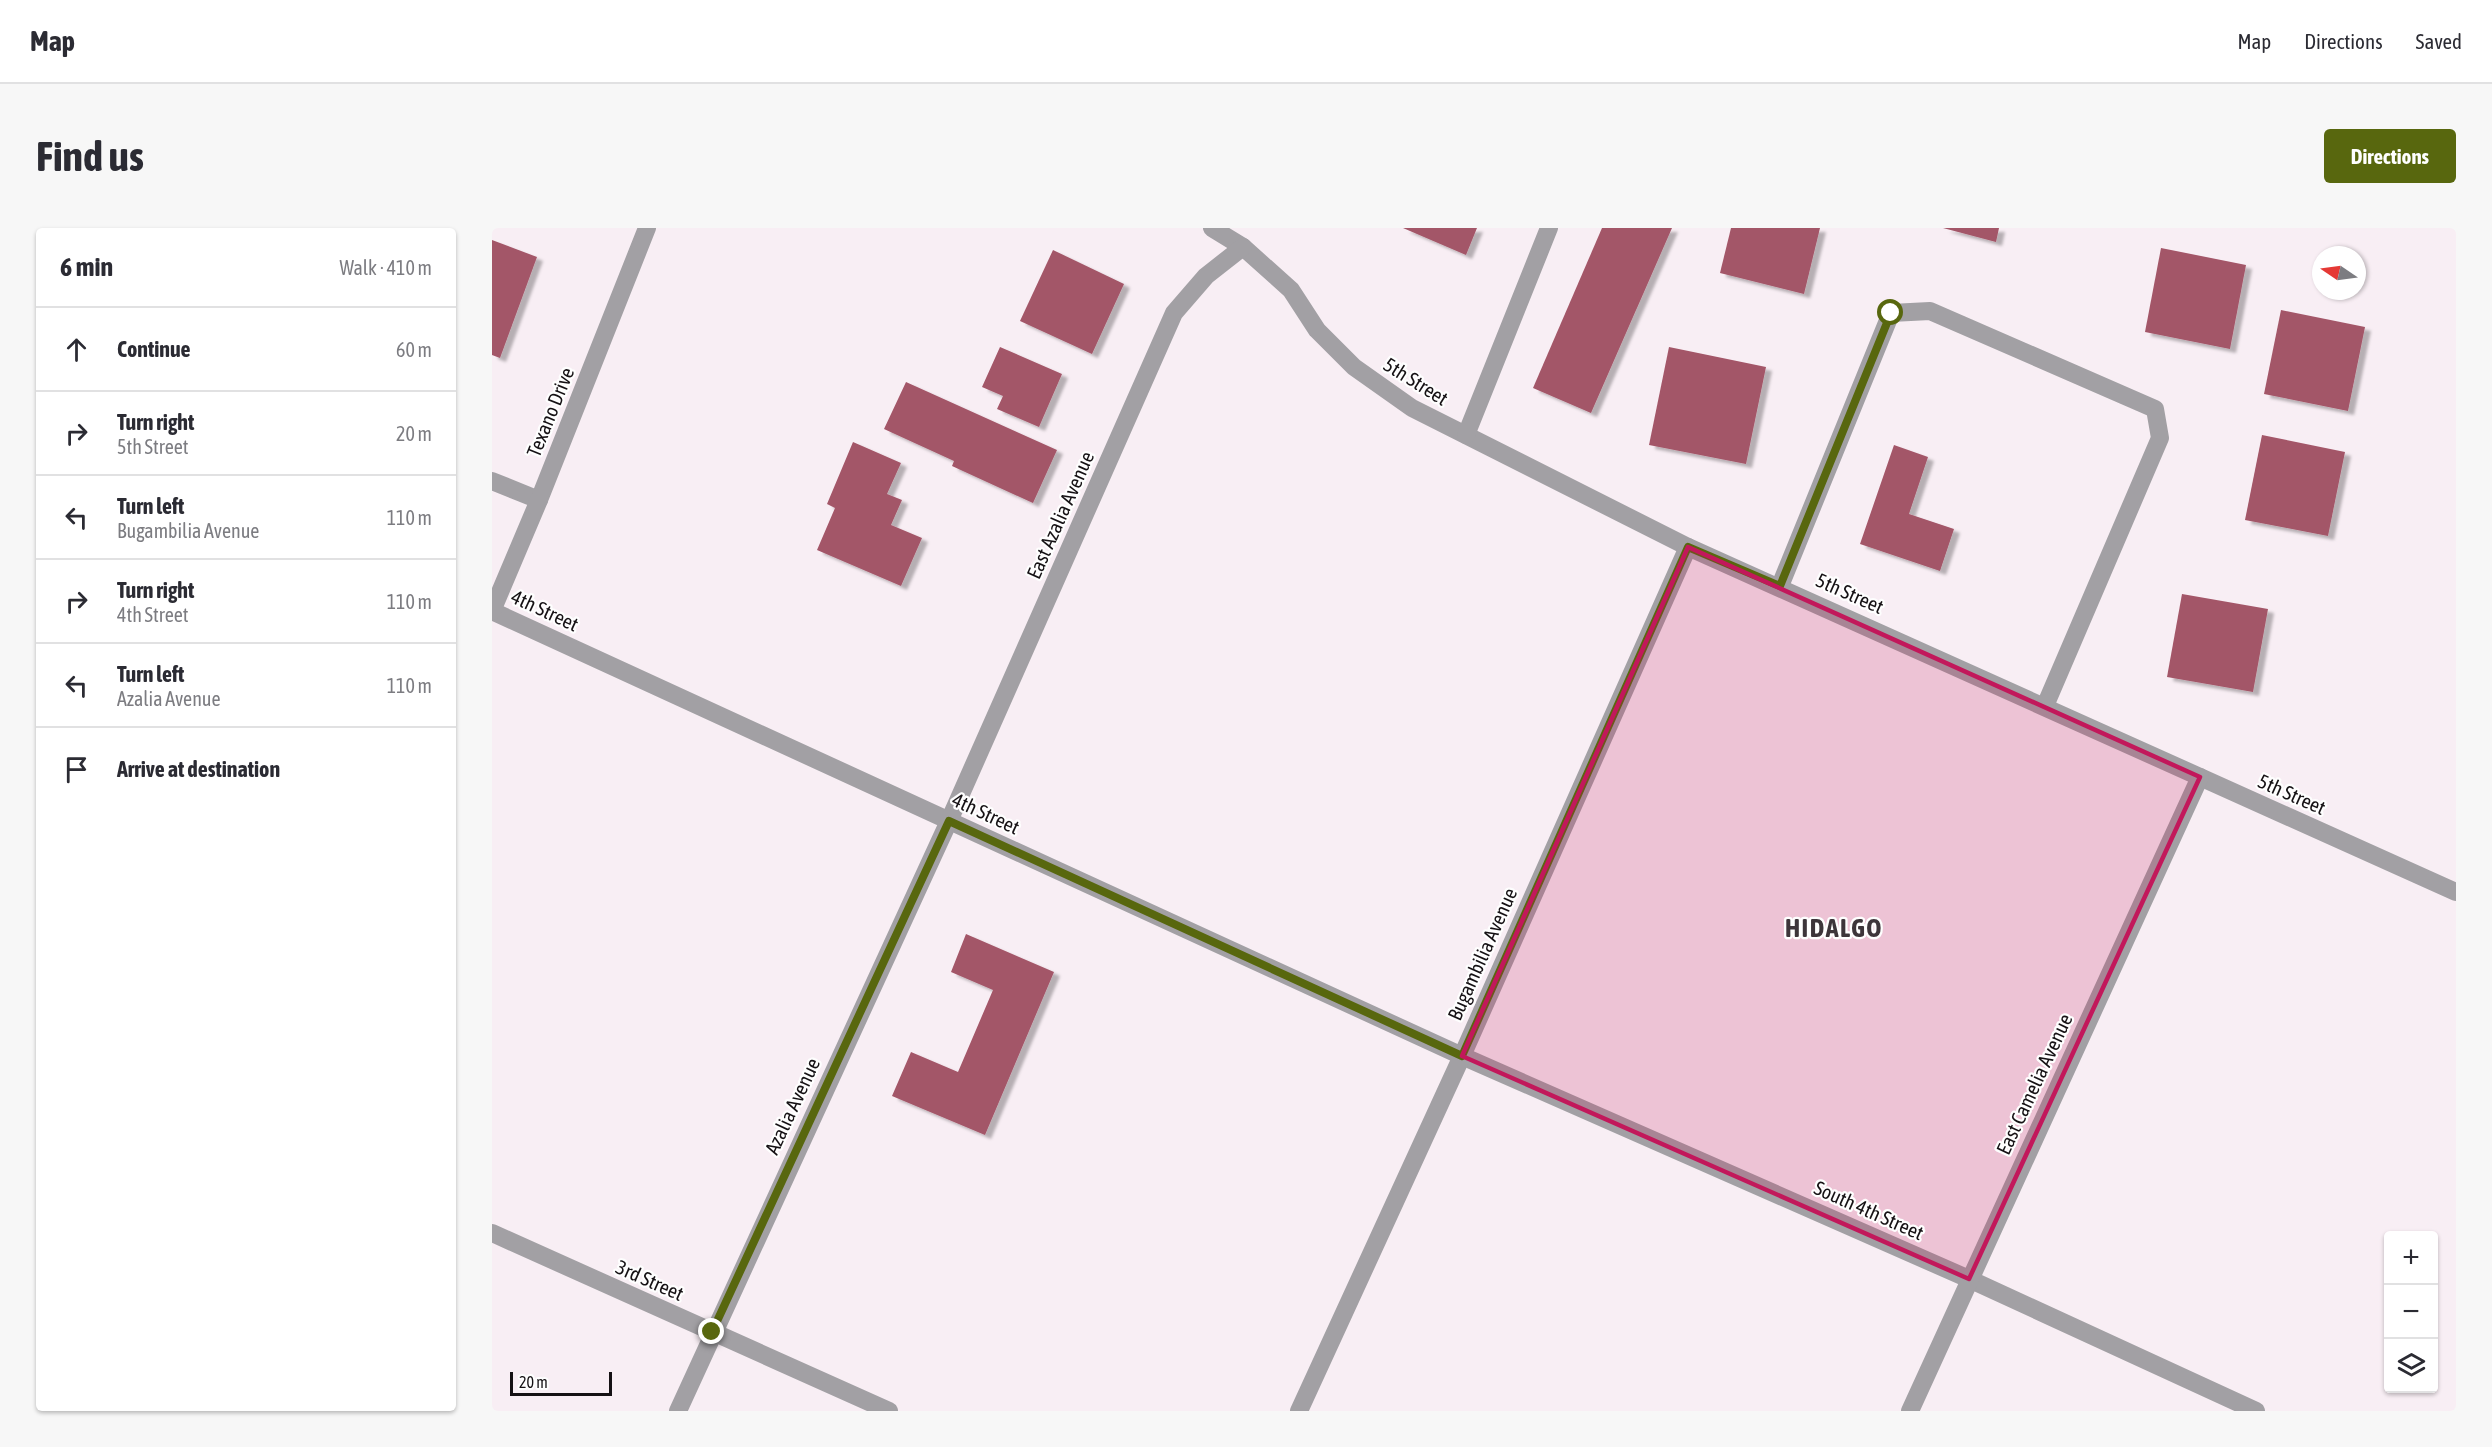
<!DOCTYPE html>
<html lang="en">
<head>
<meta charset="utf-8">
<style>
  :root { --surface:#fff; --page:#f7f7f7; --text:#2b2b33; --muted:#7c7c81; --line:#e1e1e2; --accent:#58670e }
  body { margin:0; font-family:"Asap Condensed",sans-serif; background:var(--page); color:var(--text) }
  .controls { position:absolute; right:18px; bottom:18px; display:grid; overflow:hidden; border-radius:6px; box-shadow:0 2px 4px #0004 }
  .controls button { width:54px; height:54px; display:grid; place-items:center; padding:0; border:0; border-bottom:2px solid var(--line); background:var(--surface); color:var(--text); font:30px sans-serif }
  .compass { position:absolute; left:1820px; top:18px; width:54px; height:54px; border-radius:50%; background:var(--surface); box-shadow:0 2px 4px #0004; rotate:283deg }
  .scale { position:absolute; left:18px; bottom:15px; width:102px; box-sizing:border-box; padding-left:6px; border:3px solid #151114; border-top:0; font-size:16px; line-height:21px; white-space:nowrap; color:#151114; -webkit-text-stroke:4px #fefefe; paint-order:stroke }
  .stop { position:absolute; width:18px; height:18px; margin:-14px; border:4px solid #58670e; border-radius:50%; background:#fff }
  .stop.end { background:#58670e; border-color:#fff; box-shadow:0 2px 6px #0008 }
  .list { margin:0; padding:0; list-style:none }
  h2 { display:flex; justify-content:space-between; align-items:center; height:78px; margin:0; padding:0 24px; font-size:26px }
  h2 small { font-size:20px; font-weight:400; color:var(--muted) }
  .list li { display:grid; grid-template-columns:39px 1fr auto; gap:18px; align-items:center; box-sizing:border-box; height:84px; padding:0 24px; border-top:2px solid var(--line) }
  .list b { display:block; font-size:22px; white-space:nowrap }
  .list p { margin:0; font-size:20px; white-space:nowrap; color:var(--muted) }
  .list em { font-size:20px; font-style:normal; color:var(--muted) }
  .icon { flex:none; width:33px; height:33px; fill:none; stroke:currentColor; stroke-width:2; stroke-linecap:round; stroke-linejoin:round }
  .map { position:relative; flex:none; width:1964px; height:1183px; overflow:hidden; border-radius:6px }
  header { display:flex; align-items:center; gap:36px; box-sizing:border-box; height:84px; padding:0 30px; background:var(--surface); border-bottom:2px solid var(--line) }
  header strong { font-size:28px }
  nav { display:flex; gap:33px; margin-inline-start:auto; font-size:21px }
  .intro { display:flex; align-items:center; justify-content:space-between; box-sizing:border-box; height:144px; padding:0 36px }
  h1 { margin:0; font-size:42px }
  .button { padding:15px 27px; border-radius:6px; background:var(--accent); color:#fff; font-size:21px; font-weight:700 }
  main { display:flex; gap:36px; padding:0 36px }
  aside { flex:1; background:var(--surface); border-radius:6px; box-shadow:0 2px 4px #0004 }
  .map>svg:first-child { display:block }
</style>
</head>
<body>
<header>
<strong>Map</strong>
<nav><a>Map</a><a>Directions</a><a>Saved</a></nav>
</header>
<div class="intro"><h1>Find us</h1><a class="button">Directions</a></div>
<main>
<aside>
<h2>6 min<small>Walk · 410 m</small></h2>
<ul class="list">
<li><svg class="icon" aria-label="ahead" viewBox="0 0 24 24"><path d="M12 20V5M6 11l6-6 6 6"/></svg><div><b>Continue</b></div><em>60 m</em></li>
<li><svg class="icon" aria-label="right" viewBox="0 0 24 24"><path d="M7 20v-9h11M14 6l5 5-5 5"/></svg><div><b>Turn right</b><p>5th Street</p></div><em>20 m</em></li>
<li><svg class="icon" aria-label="left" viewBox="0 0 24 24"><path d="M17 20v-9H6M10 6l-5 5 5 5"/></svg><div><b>Turn left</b><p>Bugambilia Avenue</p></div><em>110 m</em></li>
<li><svg class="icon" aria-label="right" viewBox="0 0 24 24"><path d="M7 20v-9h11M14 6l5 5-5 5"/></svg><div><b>Turn right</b><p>4th Street</p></div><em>110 m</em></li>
<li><svg class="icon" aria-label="left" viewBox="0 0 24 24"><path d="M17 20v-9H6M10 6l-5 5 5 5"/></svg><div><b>Turn left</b><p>Azalia Avenue</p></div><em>110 m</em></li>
<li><svg class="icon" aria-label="arrive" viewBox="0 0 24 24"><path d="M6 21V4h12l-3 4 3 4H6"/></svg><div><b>Arrive at destination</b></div></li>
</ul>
</aside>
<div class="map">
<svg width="1964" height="1183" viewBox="0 0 1964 1183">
  <defs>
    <filter id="shadow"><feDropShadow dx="6" dy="4" stdDeviation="1.5" flood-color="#0004"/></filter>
  </defs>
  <rect width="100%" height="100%" fill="#f8eef4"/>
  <!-- building -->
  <g fill="#a35668" filter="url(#shadow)">
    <path d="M911 0H985L974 27Z"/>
    <path d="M1110 0H1180L1099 185 1041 160Z"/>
    <path d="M1239 0H1328L1312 66 1228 45Z"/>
    <path d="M1451 0H1507L1504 14Z"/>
    <path d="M0 12 45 29 8 130 0 127Z"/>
    <path d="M1669 20 1754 37 1738 121 1653 104Z"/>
    <path d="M561 22 632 56 600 126 528 93Z"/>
    <path d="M1789 82 1873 99 1856 183 1772 166Z"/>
    <path d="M508 119 570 146 547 199 505 181 511 168 490 159Z"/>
    <path d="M1177 119 1274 139 1254 236 1157 217Z"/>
    <path d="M414 154 565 222 541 275 460 238 462 233 392 201Z"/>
    <path d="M1770 207 1853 224 1836 308 1753 292Z"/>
    <path d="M361 214 409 235 395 266 410 272 399 297 430 310 409 358 325 322 343 280 335 276Z"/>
    <path d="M1402 217 1436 229 1417 286 1462 301 1448 343 1368 316Z"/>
    <path d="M1690 366 1776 381 1761 464 1675 449Z"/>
    <path d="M474 706 562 744 493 907 400 868 419 824 466 844 501 762 459 744Z"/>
  </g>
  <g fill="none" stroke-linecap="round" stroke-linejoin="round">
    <!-- minor -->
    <g stroke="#a2a0a4" stroke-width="18">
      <path d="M720 0 751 19 799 62 825 102 862 139 920 180 1196 319 1964 664"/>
      <path d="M974 207 1057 0"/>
      <path d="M0 253 47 272"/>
      <path d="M1288 358 1399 85 1438 83 1663 181 1668 210 1553 478"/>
      <path d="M0 383 970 828 1477 1051 1764 1183"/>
      <path d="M0 383 47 272 155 0"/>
      <path d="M0 1005 397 1183"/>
      <path d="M186 1183 457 593 682 85 714 48 751 19"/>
      <path d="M807 1183 970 828 1196 319"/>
      <path d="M1418 1183 1708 549"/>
    </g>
  </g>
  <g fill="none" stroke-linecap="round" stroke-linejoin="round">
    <!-- route -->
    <path stroke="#58670e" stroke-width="8" d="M220 1104 457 593 970 828 1196 319 1288 358 1399 85"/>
  </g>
  <!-- marked area -->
  <path fill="#c2185b" fill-opacity="0.2" stroke="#c2185b" stroke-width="4.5" stroke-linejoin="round" d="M1196 319 1708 549 1477 1051 970 828Z"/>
  <g text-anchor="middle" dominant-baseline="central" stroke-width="4.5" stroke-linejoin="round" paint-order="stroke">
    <!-- street labels -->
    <g font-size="20" fill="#151114" stroke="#fefefe">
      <text transform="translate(924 153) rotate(32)">5th Street</text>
      <text transform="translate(58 184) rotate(-68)">Texano Drive</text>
      <text transform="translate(568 287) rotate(-66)">East Azalia Avenue</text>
      <text transform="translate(1358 365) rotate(24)">5th Street</text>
      <text transform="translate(53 382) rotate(25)">4th Street</text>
      <text transform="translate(1800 566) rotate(24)">5th Street</text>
      <text transform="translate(494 585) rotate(25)">4th Street</text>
      <text transform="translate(990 726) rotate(-66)">Bugambilia Avenue</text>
      <text transform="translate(1542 856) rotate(-65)">East Camelia Avenue</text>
      <text transform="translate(300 878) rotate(-65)">Azalia Avenue</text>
      <text transform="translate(1377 982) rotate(24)">South 4th Street</text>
      <text transform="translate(158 1052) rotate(24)">3rd Street</text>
    </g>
    <!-- district labels -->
    <g font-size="26" font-weight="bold" letter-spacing="1.5" fill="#3d353a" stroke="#fefefe">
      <text x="1342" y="700">HIDALGO</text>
    </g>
  </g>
</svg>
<div class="controls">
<button>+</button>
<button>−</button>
<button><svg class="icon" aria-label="layers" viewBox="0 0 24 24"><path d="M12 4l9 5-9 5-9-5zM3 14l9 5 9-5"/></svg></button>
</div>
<svg class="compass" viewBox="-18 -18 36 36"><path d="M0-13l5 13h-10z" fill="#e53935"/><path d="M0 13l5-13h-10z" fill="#7c7c81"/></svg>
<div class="scale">20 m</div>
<div class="stop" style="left:1399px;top:85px"></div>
<div class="stop end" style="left:220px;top:1104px"></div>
</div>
</main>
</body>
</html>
